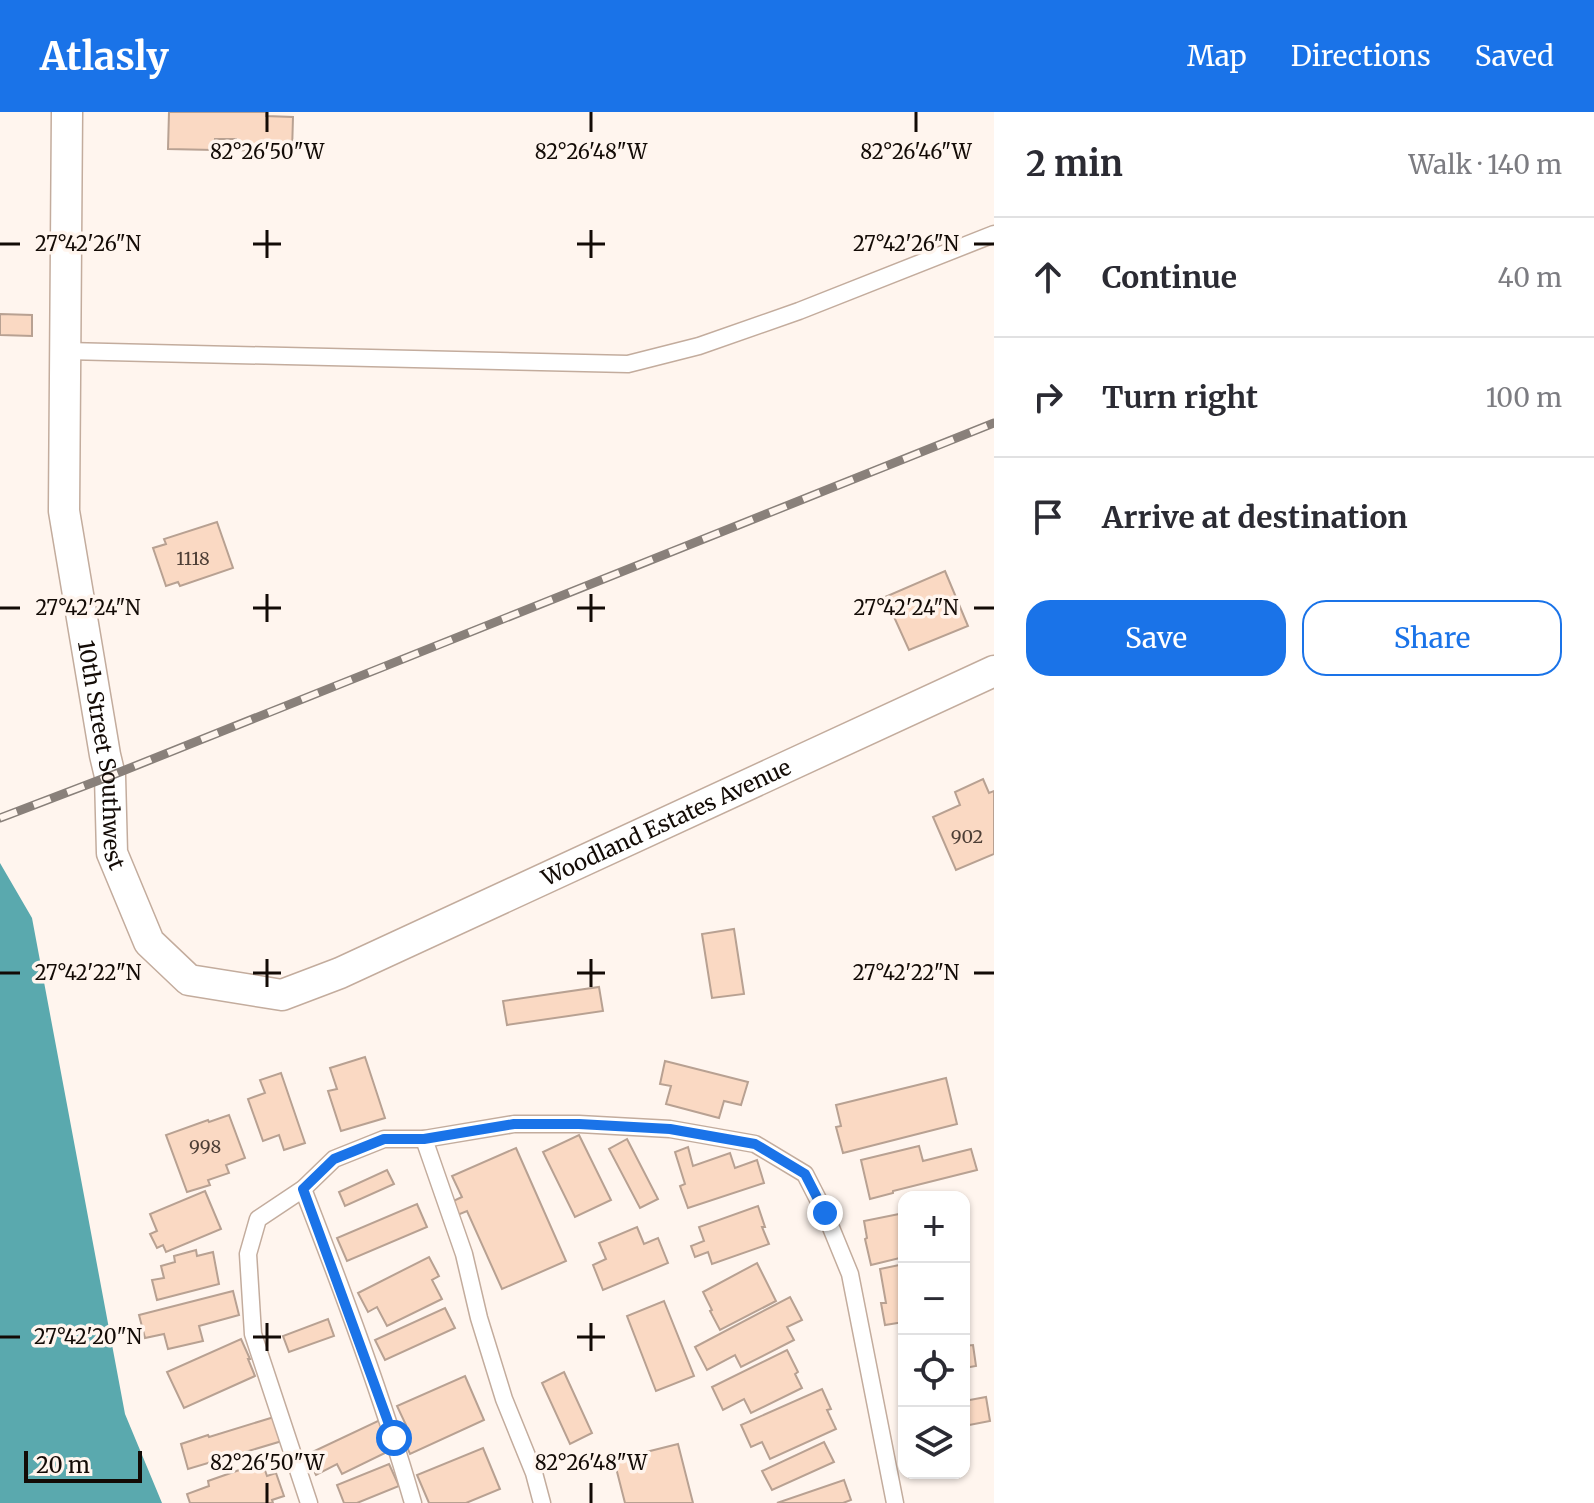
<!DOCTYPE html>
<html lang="en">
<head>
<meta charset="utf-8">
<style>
  :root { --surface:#fff; --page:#f7f7f7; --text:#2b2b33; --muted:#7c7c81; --line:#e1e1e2; --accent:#1a73e8 }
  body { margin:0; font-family:Merriweather,serif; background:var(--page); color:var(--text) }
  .controls { position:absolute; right:24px; bottom:24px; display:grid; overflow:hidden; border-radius:16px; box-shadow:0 2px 6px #0004 }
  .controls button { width:72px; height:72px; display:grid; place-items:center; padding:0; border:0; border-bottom:2px solid var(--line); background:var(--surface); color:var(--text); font:40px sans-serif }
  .scale { position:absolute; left:24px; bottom:20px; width:118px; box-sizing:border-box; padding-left:8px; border:4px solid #130b06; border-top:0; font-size:22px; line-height:28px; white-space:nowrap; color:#130b06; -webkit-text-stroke:6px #fff5ee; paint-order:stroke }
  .stop { position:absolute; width:24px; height:24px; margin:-18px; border:6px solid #1a73e8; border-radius:50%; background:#fff }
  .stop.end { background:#1a73e8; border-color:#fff; box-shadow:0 2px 8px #0008 }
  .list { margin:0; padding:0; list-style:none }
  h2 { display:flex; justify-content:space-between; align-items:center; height:104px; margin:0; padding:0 32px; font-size:34px }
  h2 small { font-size:26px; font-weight:400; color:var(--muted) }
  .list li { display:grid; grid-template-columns:52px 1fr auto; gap:24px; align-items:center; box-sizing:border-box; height:120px; padding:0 32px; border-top:2px solid var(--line) }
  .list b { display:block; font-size:30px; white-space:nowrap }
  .list em { font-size:26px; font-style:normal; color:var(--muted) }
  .actions { display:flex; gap:16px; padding:24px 32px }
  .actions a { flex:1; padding:18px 0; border:2px solid var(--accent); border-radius:24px; text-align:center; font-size:28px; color:var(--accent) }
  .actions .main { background:var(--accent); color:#fff }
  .icon { flex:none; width:44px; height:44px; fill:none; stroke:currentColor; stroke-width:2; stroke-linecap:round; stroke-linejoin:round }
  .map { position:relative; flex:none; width:994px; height:1391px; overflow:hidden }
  header { display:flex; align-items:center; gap:48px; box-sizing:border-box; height:112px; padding:0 40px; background:var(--accent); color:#fff }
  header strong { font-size:38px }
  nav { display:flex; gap:44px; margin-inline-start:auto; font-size:28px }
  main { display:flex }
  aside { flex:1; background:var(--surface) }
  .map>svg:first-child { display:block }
</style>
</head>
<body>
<header>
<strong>Atlasly</strong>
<nav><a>Map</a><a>Directions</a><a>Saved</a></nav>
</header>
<main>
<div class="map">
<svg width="994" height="1391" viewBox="0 0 994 1391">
  <rect width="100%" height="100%" fill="#fff5ee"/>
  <!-- water -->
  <path fill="#5aa9ae" d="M0 751 32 806 125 1302 162 1391H0Z"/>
  <!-- building -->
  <g fill="#fad9c3" stroke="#b8a192" stroke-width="2">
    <path d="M169 0H266V4L293 5 292 40 236 38V27H215L214 38 168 37Z"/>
    <path d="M0 202 32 203V224L0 223Z"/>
    <path d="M217 410 233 456 180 474 178 470 166 474 153 436 166 432 164 427Z"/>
    <path d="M945 459 968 514 909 538 885 485Z"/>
    <path d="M983 667 989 681 994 679V742L956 758 933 705 960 693 955 680Z"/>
    <path d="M734 817 744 882 712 886 702 822Z"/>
    <path d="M599 875 603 899 507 913 503 889Z"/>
    <path d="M365 945 385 1006 341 1019 328 979 337 977 330 956Z"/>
    <path d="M665 949 748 970 741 993 724 989 719 1006 666 992 671 974 660 972Z"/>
    <path d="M281 961 305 1031 284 1038 279 1023 263 1029 248 987 265 981 260 968Z"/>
    <path d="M946 966 957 1012 843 1041 836 1015 841 1014 836 993Z"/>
    <path d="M229 1003 245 1046 226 1053 229 1061 208 1068 210 1073 187 1080 166 1023 208 1008 209 1010Z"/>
    <path d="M579 1023 611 1088 575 1105 543 1040Z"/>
    <path d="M627 1027 658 1087 640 1096 609 1037Z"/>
    <path d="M919 1034 923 1049 971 1037 977 1058 893 1079V1081L870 1087 861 1048Z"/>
    <path d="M688 1035 693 1054 730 1041 735 1056 757 1048 764 1071 688 1096 680 1074 685 1072 675 1040Z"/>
    <path d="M516 1036 566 1149 502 1177 467 1099 455 1104 449 1091 462 1085 452 1064Z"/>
    <path d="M387 1058 394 1072 345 1094 339 1080Z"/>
    <path d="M205 1079 221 1117 166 1140 163 1133 157 1136 150 1122 157 1119 150 1102Z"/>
    <path d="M417 1092 427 1115 347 1149 337 1126Z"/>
    <path d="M758 1094 765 1115H762L769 1132 712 1152 708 1140 695 1145 691 1134 704 1129 699 1115Z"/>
    <path d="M904 1101V1145L871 1153 865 1127 867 1126 864 1109Z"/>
    <path d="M637 1115 644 1132 658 1126 668 1151 603 1178 593 1153 606 1147 599 1131Z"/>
    <path d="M196 1138 197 1144 213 1140 219 1172 157 1188 152 1168 164 1166 161 1154 175 1150 174 1144Z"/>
    <path d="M429 1145 439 1164 432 1168 442 1187 387 1214 377 1195 368 1200 358 1181Z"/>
    <path d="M757 1151 776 1189 720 1218 710 1199 712 1198 703 1180Z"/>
    <path d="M904 1152V1210L885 1213 881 1191H886L880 1157Z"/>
    <path d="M233 1179 239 1203 199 1214 203 1229 168 1237 164 1222 145 1226 139 1203Z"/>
    <path d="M790 1185 802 1208 787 1215 794 1228 741 1255 735 1243 707 1258 695 1235Z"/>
    <path d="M664 1189 694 1264 656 1279 627 1204Z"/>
    <path d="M445 1196 455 1216 385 1248 375 1228Z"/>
    <path d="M328 1207 334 1224 289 1240 283 1224Z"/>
    <path d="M241 1227 250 1247H248L255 1264 184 1296 167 1260Z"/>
    <path d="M973 1233 976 1254 964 1256V1234Z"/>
    <path d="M787 1238 798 1260 795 1262 802 1276 751 1301 744 1287 723 1298 712 1275Z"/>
    <path d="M564 1260 592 1321 570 1332 542 1271Z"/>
    <path d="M465 1264 484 1308 410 1342 399 1317 406 1313 397 1294Z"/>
    <path d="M822 1277 831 1297 827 1298 836 1317 770 1347 762 1330 751 1335 741 1313Z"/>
    <path d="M986 1285 990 1309 964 1314V1289Z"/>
    <path d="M274 1305 282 1329 188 1357 181 1332 208 1323 209 1325Z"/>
    <path d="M380 1308 390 1328 383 1331 387 1340 342 1362 337 1352 316 1363 306 1343Z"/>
    <path d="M824 1330 834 1350 772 1378 762 1359Z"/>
    <path d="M678 1332 693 1391H625L614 1348Z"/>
    <path d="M483 1336 500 1377 466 1391H429L417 1363Z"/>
    <path d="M262 1350 267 1364 276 1361 284 1384 272 1388 273 1391H190L187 1382 209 1374 208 1369Z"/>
    <path d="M389 1352 399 1374 357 1391H344L337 1373Z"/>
    <path d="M844 1368 851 1388 843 1391H777Z"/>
  </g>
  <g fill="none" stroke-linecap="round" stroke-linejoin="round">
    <!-- lane casing -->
    <g stroke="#c3ac9d" stroke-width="19">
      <g id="lane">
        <path d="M66 239 628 252 699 234 799 199 994 122"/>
        <path d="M424 1027 464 1142 479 1206 504 1287 534 1361 542 1391"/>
        <path d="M303 1077C343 1180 382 1284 413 1391"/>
        <path d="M309 1391 253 1222 248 1142 258 1107 303 1077 334 1047 384 1027H424L514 1012H579L670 1017 755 1032 805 1062 825 1101 850 1162 895 1391"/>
      </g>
    </g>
    <!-- street casing -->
    <g stroke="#c3ac9d" stroke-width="33">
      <g id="street">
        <path id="s1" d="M67 0 64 399 105 643 110 664 112 741 149 830 189 868 282 883 340 861 994 559"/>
      </g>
    </g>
    <!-- lane -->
    <use href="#lane" stroke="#fff" stroke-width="16"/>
    <!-- street -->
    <use href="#street" stroke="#fff" stroke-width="30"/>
    <!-- rail casing -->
    <g stroke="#89807a" stroke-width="9">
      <path id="rail" d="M0 706 110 664 994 311"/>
    </g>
    <!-- rail -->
    <use href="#rail" stroke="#fff5ee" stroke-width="6" stroke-dasharray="18" stroke-linecap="butt"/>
  </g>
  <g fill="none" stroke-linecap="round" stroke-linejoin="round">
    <!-- route -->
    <path stroke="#1a73e8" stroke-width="10" d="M394 1326 303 1077 334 1047 384 1027H424L514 1012H579L670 1017 755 1032 805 1062 825 1101"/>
  </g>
  <!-- ticks -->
  <path fill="none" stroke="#130b06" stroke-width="3" d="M267 0V20M591 0V20M916 0V20M267 118V146M591 118V146M0 132H20M253 132H281M577 132H605M974 132H994M267 482V510M591 482V510M0 496H20M253 496H281M577 496H605M974 496H994M267 847V875M591 847V875M0 861H20M253 861H281M577 861H605M974 861H994M267 1211V1239M591 1211V1239M0 1225H20M253 1225H281M577 1225H605M267 1371V1391M591 1371V1391"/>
  <g text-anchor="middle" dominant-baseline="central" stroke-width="7" stroke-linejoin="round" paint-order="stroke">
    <!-- number labels -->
    <g font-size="18" fill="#4d3e35">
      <text x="193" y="446">1118</text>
      <text x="967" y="724">902</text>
      <text x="205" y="1034">998</text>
    </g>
    <!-- street labels -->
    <g font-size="22" fill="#130b06" stroke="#fff5ee">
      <text stroke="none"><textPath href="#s1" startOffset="646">10th Street Southwest</textPath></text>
      <text stroke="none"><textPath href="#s1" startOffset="1412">Woodland Estates Avenue</textPath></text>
    </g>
  </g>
  <g font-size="20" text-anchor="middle" fill="#130b06" stroke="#fff5ee" stroke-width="7" stroke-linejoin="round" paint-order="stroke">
    <text x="267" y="47">82°26'50"W</text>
    <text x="591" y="47">82°26'48"W</text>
    <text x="916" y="47">82°26'46"W</text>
    <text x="88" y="139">27°42'26"N</text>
    <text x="906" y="139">27°42'26"N</text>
    <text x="88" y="503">27°42'24"N</text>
    <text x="906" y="503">27°42'24"N</text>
    <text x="88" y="868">27°42'22"N</text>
    <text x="906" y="868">27°42'22"N</text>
    <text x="88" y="1232">27°42'20"N</text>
    <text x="267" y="1358">82°26'50"W</text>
    <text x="591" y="1358">82°26'48"W</text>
  </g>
</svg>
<div class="controls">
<button>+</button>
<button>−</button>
<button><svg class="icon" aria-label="locate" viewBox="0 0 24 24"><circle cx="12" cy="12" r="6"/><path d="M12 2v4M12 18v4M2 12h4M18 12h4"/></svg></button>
<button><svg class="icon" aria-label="layers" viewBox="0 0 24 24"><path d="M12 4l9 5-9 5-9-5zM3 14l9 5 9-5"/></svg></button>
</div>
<div class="scale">20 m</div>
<div class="stop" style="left:394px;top:1326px"></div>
<div class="stop end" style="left:825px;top:1101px"></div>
</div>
<aside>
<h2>2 min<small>Walk · 140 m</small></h2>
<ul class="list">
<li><svg class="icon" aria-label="ahead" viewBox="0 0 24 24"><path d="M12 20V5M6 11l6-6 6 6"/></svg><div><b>Continue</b></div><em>40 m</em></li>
<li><svg class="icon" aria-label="right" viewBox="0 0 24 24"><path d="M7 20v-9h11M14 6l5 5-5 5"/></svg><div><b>Turn right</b></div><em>100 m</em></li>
<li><svg class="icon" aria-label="arrive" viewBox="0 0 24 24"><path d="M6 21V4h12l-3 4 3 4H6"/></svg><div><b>Arrive at destination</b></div></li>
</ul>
<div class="actions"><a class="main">Save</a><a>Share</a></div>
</aside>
</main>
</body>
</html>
